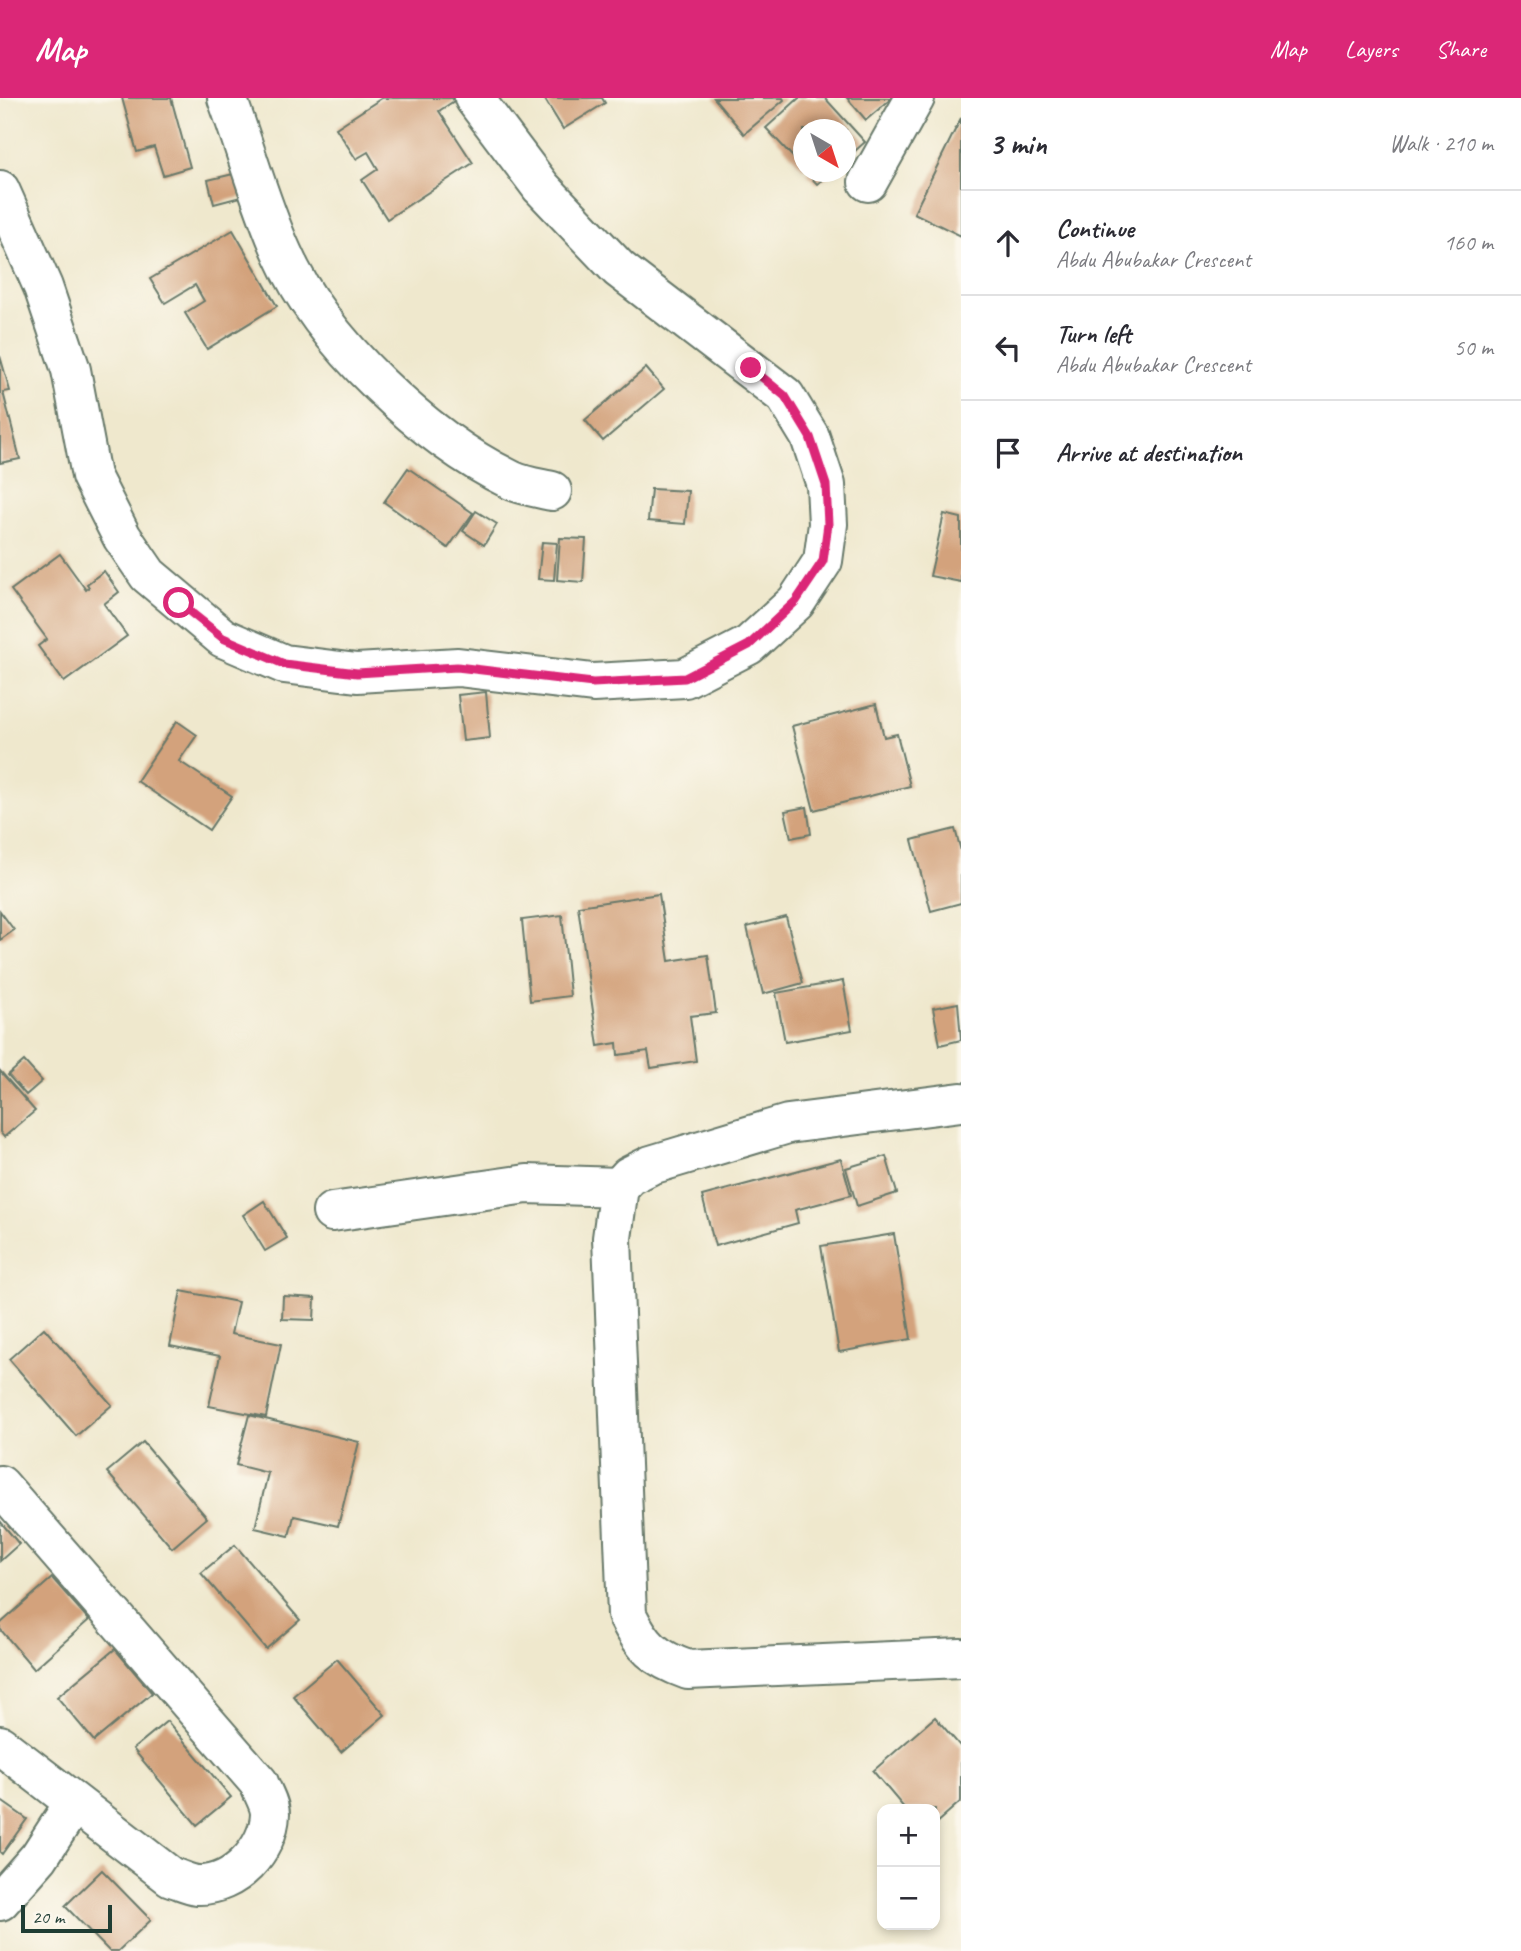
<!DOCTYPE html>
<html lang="en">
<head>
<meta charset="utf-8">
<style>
  :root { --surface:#fff; --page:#f2f2f3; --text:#2b2b33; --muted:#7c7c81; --line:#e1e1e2; --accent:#db2777 }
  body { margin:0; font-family:Caveat,sans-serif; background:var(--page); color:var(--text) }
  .controls { position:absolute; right:21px; bottom:21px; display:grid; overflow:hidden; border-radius:14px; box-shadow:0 4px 10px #0003 }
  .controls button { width:63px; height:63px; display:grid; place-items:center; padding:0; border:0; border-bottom:2px solid var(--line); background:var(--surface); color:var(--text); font:35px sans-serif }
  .compass { position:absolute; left:793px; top:21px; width:63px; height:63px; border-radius:50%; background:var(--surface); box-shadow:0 4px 10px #0003; rotate:141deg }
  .scale { position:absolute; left:21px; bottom:18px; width:91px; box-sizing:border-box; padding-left:7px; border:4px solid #1f3d34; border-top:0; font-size:19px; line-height:24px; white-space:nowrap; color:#1f3d34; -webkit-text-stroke:5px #fbf7ec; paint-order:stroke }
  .stop { position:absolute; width:21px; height:21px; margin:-16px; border:5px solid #db2777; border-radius:50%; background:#fff }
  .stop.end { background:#db2777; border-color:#fff; box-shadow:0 2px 7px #0008 }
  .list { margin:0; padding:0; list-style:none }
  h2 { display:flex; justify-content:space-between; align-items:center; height:91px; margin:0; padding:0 28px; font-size:30px }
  h2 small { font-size:23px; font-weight:400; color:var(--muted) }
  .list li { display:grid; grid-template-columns:46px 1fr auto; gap:21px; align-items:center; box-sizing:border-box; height:105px; padding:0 28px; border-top:2px solid var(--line) }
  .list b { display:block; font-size:26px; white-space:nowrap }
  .list p { margin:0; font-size:23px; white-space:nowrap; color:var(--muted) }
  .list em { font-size:23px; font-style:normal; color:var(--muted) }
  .icon { flex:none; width:38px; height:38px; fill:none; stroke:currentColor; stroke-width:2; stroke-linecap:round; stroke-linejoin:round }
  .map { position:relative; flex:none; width:961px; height:1853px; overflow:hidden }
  header { display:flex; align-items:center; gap:42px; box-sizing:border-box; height:98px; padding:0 35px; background:var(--accent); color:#fff }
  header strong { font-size:33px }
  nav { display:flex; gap:38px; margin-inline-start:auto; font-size:24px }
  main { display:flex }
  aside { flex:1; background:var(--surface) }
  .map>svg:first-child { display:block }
</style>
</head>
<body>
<header>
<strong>Map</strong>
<nav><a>Map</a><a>Layers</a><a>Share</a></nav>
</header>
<main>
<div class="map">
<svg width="961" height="1853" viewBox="0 0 961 1853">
  <rect width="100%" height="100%" fill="#fbf7ec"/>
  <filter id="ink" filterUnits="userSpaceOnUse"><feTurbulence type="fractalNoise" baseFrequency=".0143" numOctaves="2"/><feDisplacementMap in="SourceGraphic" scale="14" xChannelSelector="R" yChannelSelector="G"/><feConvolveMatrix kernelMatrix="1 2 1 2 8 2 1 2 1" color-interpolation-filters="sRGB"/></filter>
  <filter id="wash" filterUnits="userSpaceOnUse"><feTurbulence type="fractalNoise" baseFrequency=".00686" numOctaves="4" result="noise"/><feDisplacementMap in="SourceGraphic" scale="28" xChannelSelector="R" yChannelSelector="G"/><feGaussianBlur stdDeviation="1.57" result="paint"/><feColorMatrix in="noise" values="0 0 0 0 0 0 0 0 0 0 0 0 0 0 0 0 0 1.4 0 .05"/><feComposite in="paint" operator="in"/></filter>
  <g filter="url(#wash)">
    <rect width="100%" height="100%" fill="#efe8cd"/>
    <g id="blocks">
      <!-- building -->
      <g fill="#d3a27b">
        <path d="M122 0H171L190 69 163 77 154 49 137 54Z"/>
        <path d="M382 0H452L454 3 439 13 473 65 387 121 362 82 378 71 368 54 356 61 336 30Z"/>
        <path d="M544 0H602L605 5 563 31Z"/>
        <path d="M714 0H783L784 2 744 36Z"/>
        <path d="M799 0H825L865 44 846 61V32H804V71L766 30Z"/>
        <path d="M847 0H892L866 22Z"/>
        <path d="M961 20V138L914 115Z"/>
        <path d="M246 73 252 96 214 106 208 82Z"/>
        <path d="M806 74H832L817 86Z"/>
        <path d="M233 132 277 208 207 251 185 215 204 203 195 187 165 205 150 181Z"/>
        <path d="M0 258 10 293 3 294 20 361 0 365Z"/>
        <path d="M646 270 664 291 603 343 585 322Z"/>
        <path d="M408 370 473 415 448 450 384 404Z"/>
        <path d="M651 391 688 393 685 426 648 423Z"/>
        <path d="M476 413 497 426 484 447 463 433Z"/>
        <path d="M944 416 961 420V484L930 478Z"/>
        <path d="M560 440 586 441 583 484 557 482Z"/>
        <path d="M542 444 557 445 554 482 538 481Z"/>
        <path d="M60 456 86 492 89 489 87 486 104 473 119 494 104 506 127 538 64 584 38 548 47 541 11 492Z"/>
        <path d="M486 594 490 640 463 643 458 597Z"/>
        <path d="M876 606 884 639 897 636 910 688 814 712 792 628Z"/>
        <path d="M177 623 197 637 179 663 232 698 209 732 137 683Z"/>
        <path d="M807 709 811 736 791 740 785 713Z"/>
        <path d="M955 731 961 753V805L931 813 912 742Z"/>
        <path d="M659 796 669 863 708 857 716 915 690 918 696 963 651 970 648 953 618 957 617 945 598 948 578 808Z"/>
        <path d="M0 813 14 832 0 842Z"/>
        <path d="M562 817 570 898 530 903 522 822Z"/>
        <path d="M786 819 803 885 763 896 747 829Z"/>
        <path d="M843 883 852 932 785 944 776 895Z"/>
        <path d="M958 905 961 942 940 947 933 910Z"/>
        <path d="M24 963 42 983 26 997 8 977Z"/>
        <path d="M0 973 35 1013 4 1039 0 1034Z"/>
        <path d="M886 1058 897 1095 857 1108 846 1070Z"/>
        <path d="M841 1061 851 1097 795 1112 798 1125 715 1148 702 1098Z"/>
        <path d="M264 1103 287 1140 265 1153 243 1117Z"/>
        <path d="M894 1136 911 1241 839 1254 821 1148Z"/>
        <path d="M181 1193 238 1204 231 1236 281 1246 266 1319 209 1308 220 1258 170 1248Z"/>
        <path d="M283 1198 315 1200 314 1222 282 1221Z"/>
        <path d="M44 1230 112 1307 76 1338 9 1261Z"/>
        <path d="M249 1317 359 1344 338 1428 294 1418 289 1438 255 1430 268 1375 236 1367Z"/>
        <path d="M143 1344 207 1420 172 1450 107 1374Z"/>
        <path d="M0 1423 19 1446 0 1463Z"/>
        <path d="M235 1447 300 1522 266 1551 201 1475Z"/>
        <path d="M52 1480 89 1522 34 1571 0 1531V1526Z"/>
        <path d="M115 1551 152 1595 94 1643 57 1599Z"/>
        <path d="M337 1561 385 1617 341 1654 293 1598Z"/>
        <path d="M935 1619 961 1649V1703L935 1726V1711H905L873 1673Z"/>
        <path d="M167 1623 231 1699 197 1727 133 1651Z"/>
        <path d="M0 1702 27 1721 2 1756 0 1754Z"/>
        <path d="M102 1772 151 1822 118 1853H109L65 1808Z"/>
      </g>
    </g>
  </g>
  <g filter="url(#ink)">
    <use href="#blocks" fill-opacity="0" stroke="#68796a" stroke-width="2"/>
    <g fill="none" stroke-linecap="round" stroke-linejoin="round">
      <!-- minor casing -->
      <g stroke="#68796a" stroke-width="42">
        <g id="minor">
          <path d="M227 0C246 51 260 106 283 156 322 244 425 340 511 382 523 388 539 390 552 393"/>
          <path d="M868 84 915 0"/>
          <path d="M0 92 43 189 71 272 91 378 122 439 148 477 223 540 284 566 357 575 458 569 593 585 685 580 749 547 796 504 823 463 828 426 826 387 810 339 785 298 619 171 541 89 474 0"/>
          <path d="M961 1004 788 1026 651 1067 629 1078 619 1089 612 1140 627 1517C643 1549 654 1560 688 1572L961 1560"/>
          <path d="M332 1114 527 1086 619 1089"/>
          <path d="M0 1387 259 1685C262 1694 270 1706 270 1716 269 1751 234 1789 197 1787 189 1786 179 1781 171 1779L0 1647"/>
          <path d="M0 1803 39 1759 74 1705"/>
        </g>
      </g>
      <!-- minor -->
      <use href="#minor" stroke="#fff" stroke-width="38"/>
    </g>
  </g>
  <g fill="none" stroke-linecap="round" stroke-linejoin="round" filter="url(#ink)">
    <!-- route -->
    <path stroke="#db2777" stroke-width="9" d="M179 505 223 540 284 566 357 575 457 569 593 585 685 580 749 547 796 503 823 463 828 426 826 387 810 339 785 298 751 270"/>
  </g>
</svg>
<div class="controls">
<button>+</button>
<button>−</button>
</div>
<svg class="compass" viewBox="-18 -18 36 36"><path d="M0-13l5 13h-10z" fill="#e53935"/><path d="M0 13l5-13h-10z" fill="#7c7c81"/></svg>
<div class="scale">20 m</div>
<div class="stop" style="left:179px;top:505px"></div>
<div class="stop end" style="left:751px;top:270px"></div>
</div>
<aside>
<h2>3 min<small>Walk · 210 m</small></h2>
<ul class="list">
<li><svg class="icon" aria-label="ahead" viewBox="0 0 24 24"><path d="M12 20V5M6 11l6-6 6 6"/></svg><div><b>Continue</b><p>Abdu Abubakar Crescent</p></div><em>160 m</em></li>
<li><svg class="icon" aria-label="left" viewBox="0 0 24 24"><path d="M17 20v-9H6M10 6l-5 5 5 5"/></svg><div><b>Turn left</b><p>Abdu Abubakar Crescent</p></div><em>50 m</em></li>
<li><svg class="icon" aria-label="arrive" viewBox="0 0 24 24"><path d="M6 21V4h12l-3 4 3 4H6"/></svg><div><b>Arrive at destination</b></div></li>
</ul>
</aside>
</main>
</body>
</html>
